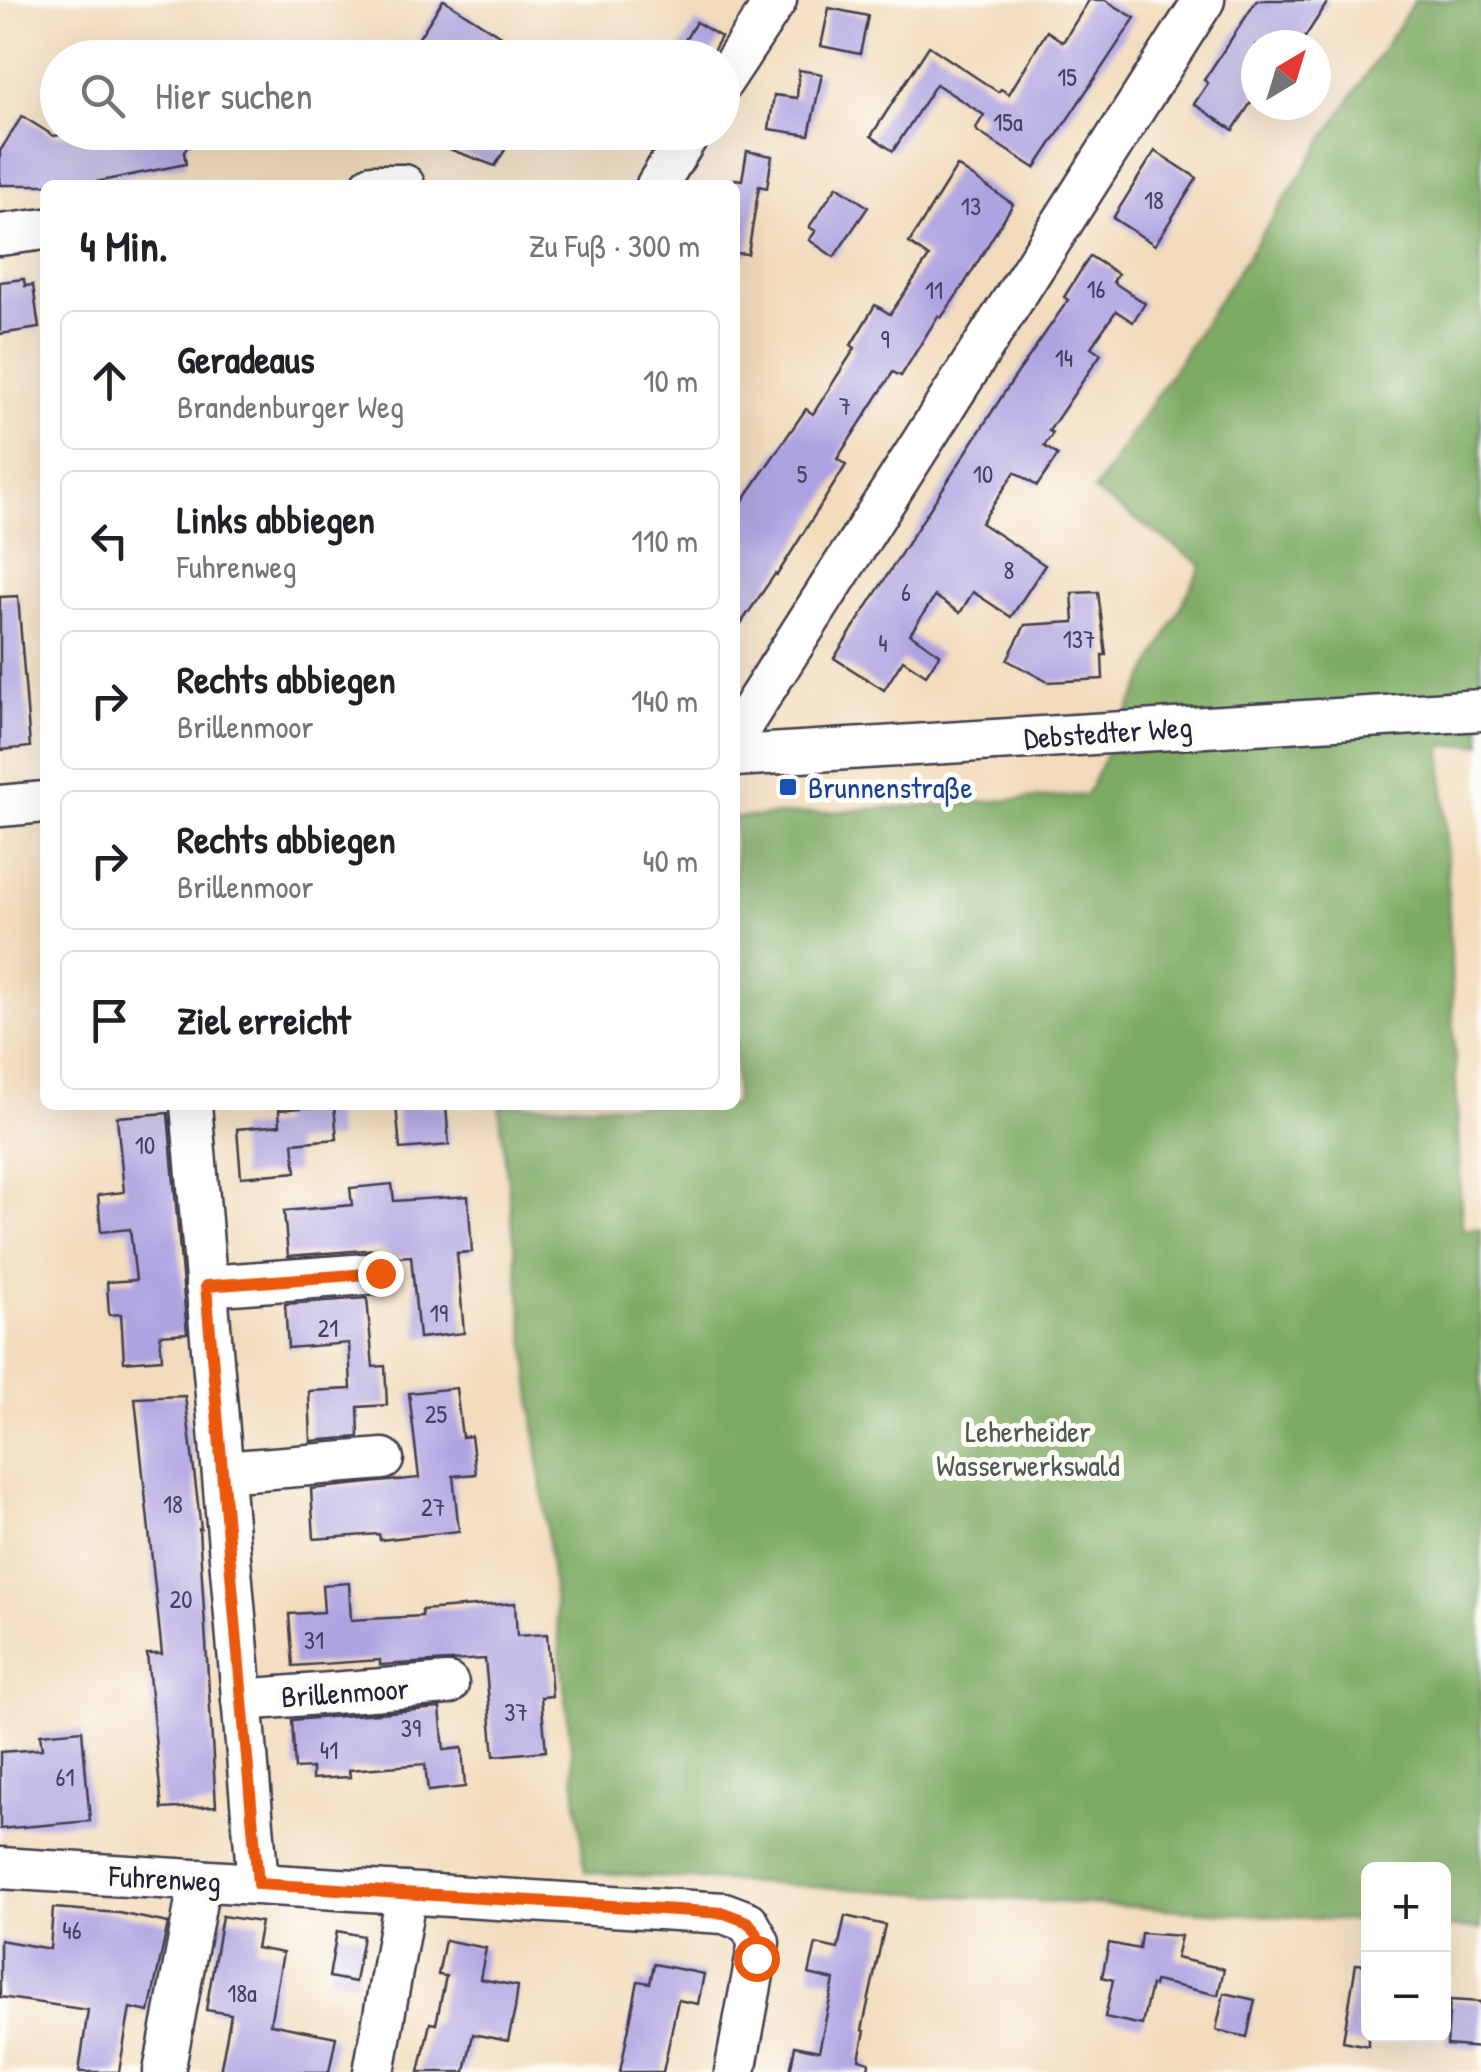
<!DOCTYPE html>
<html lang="de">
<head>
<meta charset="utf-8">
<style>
  :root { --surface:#fff; --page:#f6f6f6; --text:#202124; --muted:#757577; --line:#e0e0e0 }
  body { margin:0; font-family:"Patrick Hand",sans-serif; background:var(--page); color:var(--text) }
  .controls { position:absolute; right:30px; bottom:30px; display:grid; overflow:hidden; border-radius:15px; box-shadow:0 10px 40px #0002 }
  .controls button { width:90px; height:90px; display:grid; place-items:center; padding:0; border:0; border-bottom:2px solid var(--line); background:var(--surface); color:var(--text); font:50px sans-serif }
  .compass { position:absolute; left:1241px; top:30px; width:90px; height:90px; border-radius:50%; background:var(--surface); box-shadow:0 10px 40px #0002; rotate:38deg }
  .stop { position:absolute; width:30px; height:30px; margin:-22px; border:8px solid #ea580c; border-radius:50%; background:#fff }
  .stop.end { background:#ea580c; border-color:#fff; box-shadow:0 2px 10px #0008 }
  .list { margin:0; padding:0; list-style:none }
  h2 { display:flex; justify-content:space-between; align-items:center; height:130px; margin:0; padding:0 40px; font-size:42px }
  h2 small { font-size:32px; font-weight:400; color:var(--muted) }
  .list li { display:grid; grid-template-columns:65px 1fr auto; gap:30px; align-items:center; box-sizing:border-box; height:140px; margin:0 20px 20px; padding:0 20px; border:2px solid var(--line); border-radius:15px }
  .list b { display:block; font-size:38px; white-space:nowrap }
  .list p { margin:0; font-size:32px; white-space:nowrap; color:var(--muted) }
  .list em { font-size:32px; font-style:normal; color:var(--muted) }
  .icon { flex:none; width:55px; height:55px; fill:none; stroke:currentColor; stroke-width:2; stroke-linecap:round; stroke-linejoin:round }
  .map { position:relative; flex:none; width:1481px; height:2072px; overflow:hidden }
  .search { position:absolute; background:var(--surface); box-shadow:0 10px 40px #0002; left:40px; top:40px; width:700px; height:110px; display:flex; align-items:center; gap:25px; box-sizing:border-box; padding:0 35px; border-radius:55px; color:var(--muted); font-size:38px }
  .panel { position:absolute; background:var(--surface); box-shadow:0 10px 40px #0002; left:40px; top:180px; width:700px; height:930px; border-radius:15px }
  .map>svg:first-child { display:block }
</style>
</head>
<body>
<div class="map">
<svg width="1481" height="2072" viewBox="0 0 1481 2072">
  <rect width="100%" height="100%" fill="#fdfcf7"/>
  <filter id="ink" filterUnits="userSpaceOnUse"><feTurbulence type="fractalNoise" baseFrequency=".01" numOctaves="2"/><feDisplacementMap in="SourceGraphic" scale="20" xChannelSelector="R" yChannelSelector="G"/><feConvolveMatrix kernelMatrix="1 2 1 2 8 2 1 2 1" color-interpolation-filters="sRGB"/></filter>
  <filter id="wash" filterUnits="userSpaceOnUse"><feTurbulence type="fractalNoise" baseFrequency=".0048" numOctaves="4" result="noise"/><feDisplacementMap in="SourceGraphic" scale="40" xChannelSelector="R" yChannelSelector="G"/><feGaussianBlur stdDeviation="2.25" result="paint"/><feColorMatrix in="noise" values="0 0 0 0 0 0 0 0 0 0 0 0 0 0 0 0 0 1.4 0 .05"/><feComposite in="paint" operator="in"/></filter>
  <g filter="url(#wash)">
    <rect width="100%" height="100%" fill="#f2dbbc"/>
    <!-- forest -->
    <path fill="#7eab64" stroke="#506650" stroke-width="2.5" d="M1415 0H1481V744L1442 746 1462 1229H1481V1929L1444 1927V1870H1368V1922L585 1872 499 1105H735V818L1086 795 1202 565 1094 491Z"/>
    <g id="blocks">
      <!-- building -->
      <g fill="#aea3e1">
        <path d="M443 0H444L535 58H406Z"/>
        <path d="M1089 0H1105L1135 18 1035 168 978 132 976 128 984 115 936 84 893 151 871 136 929 46 998 92 1001 89 1009 94 1047 31 1063 42Z"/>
        <path d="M1257 0H1329L1300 45H1256V95L1233 130 1194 104 1208 83 1204 80Z"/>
        <path d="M829 8 868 16 860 54 821 46Z"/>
        <path d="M696 22 721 37 709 58H674Z"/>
        <path d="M799 70 822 74 809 135 769 129 774 95 797 98Z"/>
        <path d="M22 116 54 136 81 132H196L184 152 186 164 81 185H0V151Z"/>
        <path d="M412 132H474L508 145 495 166 411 135Z"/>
        <path d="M747 151 772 156 767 188 759 186 748 254 735 253V179L742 180Z"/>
        <path d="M1155 151 1197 178 1155 245 1113 218Z"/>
        <path d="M957 166 1013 204 963 286 941 318 938 316 901 376 893 372 837 459 846 465 777 575 775 574 735 632V512L806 409 813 414 855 348 851 345 875 305 890 314 929 257 909 243Z"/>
        <path d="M837 186 868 207 834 257 809 240 816 231 809 227Z"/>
        <path d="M1090 256 1118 274 1113 282 1145 303 1133 322 1116 311 1091 347 1101 354 1049 431 1053 433 1044 446 1058 455 1037 486 1015 472 981 523 1045 565 1011 617 973 592 960 613 935 596 910 634 940 654 926 675 903 660 884 690 834 658 1008 387 1068 300 1064 297Z"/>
        <path d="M24 279 25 286 33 285 39 328 0 334V282Z"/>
        <path d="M1098 592 1106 655H1102L1103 679 1048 682 1007 660 1025 625 1074 622 1072 593Z"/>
        <path d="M18 596 30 747 0 750V597Z"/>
        <path d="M334 1105 337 1139 293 1143 296 1172 241 1177 237 1129 280 1125 279 1110Z"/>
        <path d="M396 1105H446L449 1145 400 1149Z"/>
        <path d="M168 1113 187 1333 160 1335 162 1359 124 1362 121 1314 109 1315 107 1282 136 1280 130 1229 101 1232 98 1195 124 1192 117 1117Z"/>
        <path d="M392 1184 394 1201 468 1196 472 1252 457 1253 464 1333 419 1338 411 1256 397 1257 378 1249 288 1256 284 1211 352 1205 350 1188Z"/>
        <path d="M367 1298 373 1367 385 1366 387 1405 358 1407 359 1437 311 1441 309 1391 351 1389 349 1343 288 1348 285 1304Z"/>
        <path d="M456 1388 462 1437 471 1436 476 1474 453 1476 459 1531 380 1540 379 1534 314 1539 311 1489 419 1478 409 1393Z"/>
        <path d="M185 1396 201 1529H199L216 1806 162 1809 147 1654H162L135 1398Z"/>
        <path d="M349 1583 351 1620 422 1616V1610L515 1603 517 1636 547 1634 552 1696 541 1697 546 1751 494 1756 485 1659 380 1665V1660L293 1666 289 1614 324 1612 322 1585Z"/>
        <path d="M440 1708 444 1750 462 1748 465 1787 428 1791 425 1764 349 1770 350 1777 312 1779V1768L295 1769 292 1720Z"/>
        <path d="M82 1730 90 1821 0 1829V1752L42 1749 40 1734Z"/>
        <path d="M53 1908 119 1913 168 1923 149 2012 130 2008 119 2072H79L88 2010 0 1997V1940L50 1949Z"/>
        <path d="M222 1916 261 1922 256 1948 283 1953 270 2024 336 2037 329 2072H220L231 2014 206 2010Z"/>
        <path d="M845 1916 885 1925 862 2030 865 2031 859 2059 869 2062 868 2072H790L795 2046 819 2051 834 1980 809 1974 816 1944 838 1949Z"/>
        <path d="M337 1931 363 1936 355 1982 329 1977Z"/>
        <path d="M1141 1933 1181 1936 1176 1958 1224 1969 1218 1995 1155 1981 1154 1986 1151 1985 1142 2025 1105 2017 1113 1980 1102 1977 1109 1943 1139 1949Z"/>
        <path d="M445 1940 486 1948 480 1979 518 1986 515 2009 508 2041 473 2034 465 2072H419L430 2023 436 2024 446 1976 438 1975Z"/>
        <path d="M654 1964 704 1974 698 2004 678 2000 663 2072H620L638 1981 650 1983Z"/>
        <path d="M1356 1964 1368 1965V2046L1343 2041Z"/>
        <path d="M1224 1993 1255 2000 1247 2037 1216 2030Z"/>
        <path d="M1450 2000 1481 2002V2048L1447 2045Z"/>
      </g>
    </g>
  </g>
  <g filter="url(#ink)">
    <use href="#blocks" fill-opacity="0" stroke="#413e4e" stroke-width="2.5"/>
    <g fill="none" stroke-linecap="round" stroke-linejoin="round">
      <!-- minor casing -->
      <g stroke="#413e4e" stroke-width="45">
        <g id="minor">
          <path d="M722 82 776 0"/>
          <path d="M372 185H404"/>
          <path d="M657 185 690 132"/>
          <path d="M0 235 45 229"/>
          <path d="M735 736 1204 0"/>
          <path d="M735 756 1481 710"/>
          <path d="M0 806 45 802"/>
          <path d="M191 1105 258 1883"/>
          <path d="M206 1286 380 1273"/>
          <path d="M223 1472 383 1459"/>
          <path d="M242 1700 448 1684"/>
          <path d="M0 1868 724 1913 748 1922 759 1942 735 2072"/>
          <path d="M164 2072 200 1880"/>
          <path d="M374 2072 406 1893"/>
        </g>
      </g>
      <!-- minor -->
      <use href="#minor" stroke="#fff" stroke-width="40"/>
    </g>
  </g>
  <g fill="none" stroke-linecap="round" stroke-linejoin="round" filter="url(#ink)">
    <!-- route -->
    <path stroke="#ea580c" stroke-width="12" d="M380 1273 206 1286 258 1884 724 1913 748 1922 757 1934 756 1958"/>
  </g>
  <!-- markers -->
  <rect fill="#1a4fb4" stroke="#fdfcf7" stroke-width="4" x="778" y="777" width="20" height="20" rx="5"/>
  <g text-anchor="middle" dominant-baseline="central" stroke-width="10" stroke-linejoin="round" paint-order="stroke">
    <!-- number labels -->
    <g font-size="25" fill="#454264">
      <text x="1067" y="77">15</text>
      <text x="1008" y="122">15a</text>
      <text x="1154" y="200">18</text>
      <text x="971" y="206">13</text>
      <text x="1096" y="289">16</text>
      <text x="934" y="290">11</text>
      <text x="885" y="339">9</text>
      <text x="1064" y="358">14</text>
      <text x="845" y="406">7</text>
      <text x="802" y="474">5</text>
      <text x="983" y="474">10</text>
      <text x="1009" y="570">8</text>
      <text x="906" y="592">6</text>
      <text x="1079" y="639">137</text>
      <text x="883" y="643">4</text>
      <text x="145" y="1145">10</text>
      <text x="439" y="1313">19</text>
      <text x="328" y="1328">21</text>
      <text x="436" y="1414">25</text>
      <text x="173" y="1504">18</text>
      <text x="433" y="1507">27</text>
      <text x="181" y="1599">20</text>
      <text x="314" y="1640">31</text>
      <text x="516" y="1712">37</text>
      <text x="411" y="1728">39</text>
      <text x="329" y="1750">41</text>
      <text x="65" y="1777">61</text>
      <text x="72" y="1930">46</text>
      <text x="242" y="1993">18a</text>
    </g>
    <!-- street labels -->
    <g font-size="30" fill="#22223b" stroke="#fdfcf7">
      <text transform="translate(1108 732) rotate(-4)">Debstedter Weg</text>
      <text transform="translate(345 1692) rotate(-4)">Brillenmoor</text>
      <text transform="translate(165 1878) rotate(3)">Fuhrenweg</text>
    </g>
    <!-- transit labels -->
    <g font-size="30" fill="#164399" stroke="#fdfcf7" text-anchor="start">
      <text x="808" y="787">Brunnenstraße</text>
    </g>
    <!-- park labels -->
    <g font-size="30" fill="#4d5b4e" stroke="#fdfcf7">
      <text x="1028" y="1431">Leherheider<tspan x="1028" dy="34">Wasserwerkswald</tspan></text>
    </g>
  </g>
</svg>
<div class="controls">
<button>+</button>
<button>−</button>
</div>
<svg class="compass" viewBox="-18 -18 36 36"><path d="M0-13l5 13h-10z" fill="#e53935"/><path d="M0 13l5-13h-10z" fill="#757577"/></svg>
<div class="stop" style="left:756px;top:1958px"></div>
<div class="stop end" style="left:380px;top:1273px"></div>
<div class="search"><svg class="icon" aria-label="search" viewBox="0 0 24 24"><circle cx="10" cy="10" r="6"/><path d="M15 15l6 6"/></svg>Hier suchen</div>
<section class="panel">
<h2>4 Min.<small>Zu Fuß · 300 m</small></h2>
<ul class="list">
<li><svg class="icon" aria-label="ahead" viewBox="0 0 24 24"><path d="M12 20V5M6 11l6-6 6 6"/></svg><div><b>Geradeaus</b><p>Brandenburger Weg</p></div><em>10 m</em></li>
<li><svg class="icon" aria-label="left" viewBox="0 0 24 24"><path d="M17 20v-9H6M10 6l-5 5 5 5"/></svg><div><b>Links abbiegen</b><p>Fuhrenweg</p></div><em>110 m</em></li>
<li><svg class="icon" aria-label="right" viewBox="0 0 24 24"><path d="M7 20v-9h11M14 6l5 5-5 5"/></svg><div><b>Rechts abbiegen</b><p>Brillenmoor</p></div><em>140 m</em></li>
<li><svg class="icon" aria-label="right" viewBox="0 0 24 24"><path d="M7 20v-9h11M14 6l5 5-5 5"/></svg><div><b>Rechts abbiegen</b><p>Brillenmoor</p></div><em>40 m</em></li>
<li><svg class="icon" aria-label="arrive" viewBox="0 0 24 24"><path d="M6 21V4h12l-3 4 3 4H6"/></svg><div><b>Ziel erreicht</b></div></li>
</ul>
</section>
</div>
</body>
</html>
